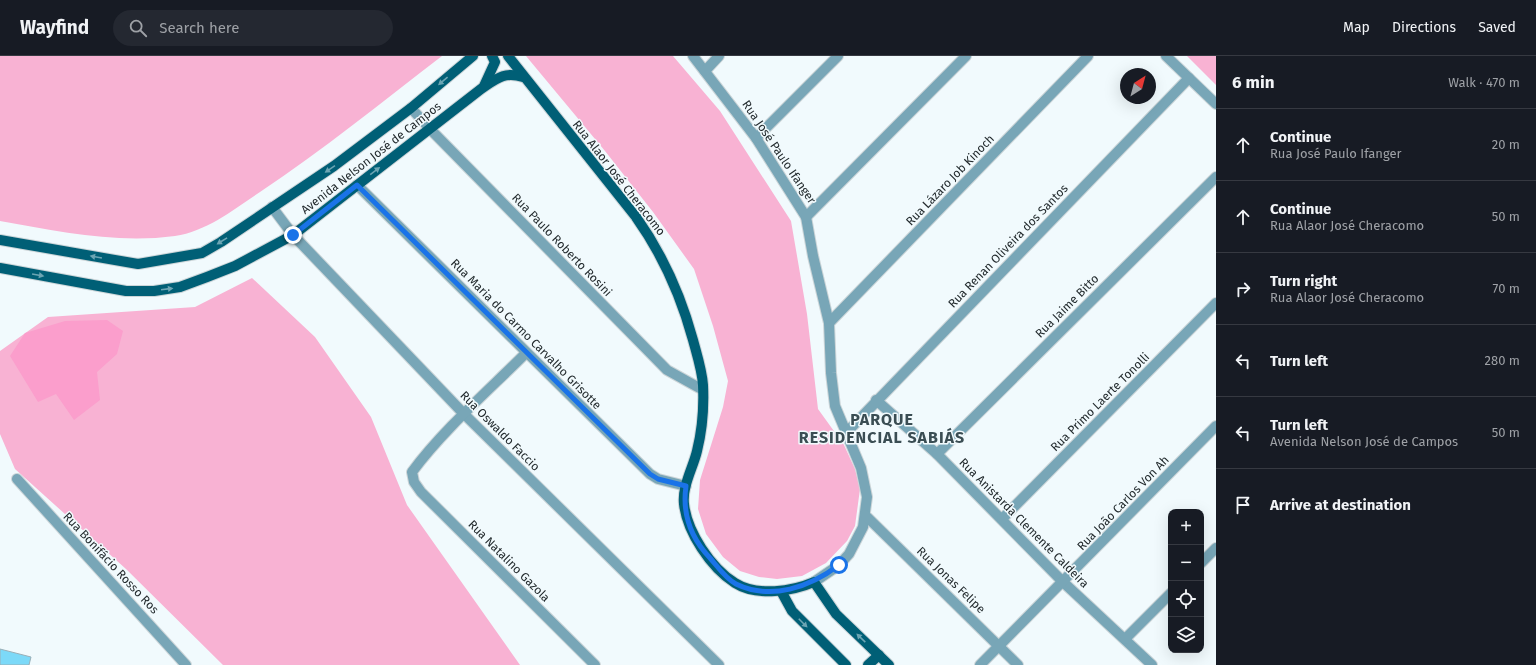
<!DOCTYPE html>
<html lang="en">
<head>
<meta charset="utf-8">
<style>
  :root { --surface:#171b24; --page:#242831; --text:#f1f3f6; --muted:#9ea1a6; --line:#363941 }
  body { margin:0; font-family:"Fira Sans",sans-serif; background:var(--page); color:var(--text) }
  .controls { position:absolute; right:12px; bottom:12px; display:grid; overflow:hidden; border-radius:8px; box-shadow:0 4px 16px #0002 }
  .controls button { width:36px; height:36px; display:grid; place-items:center; padding:0; border:0; border-bottom:1px solid var(--line); background:var(--surface); color:var(--text); font:20px sans-serif }
  .compass { position:absolute; left:1120px; top:12px; width:36px; height:36px; border-radius:50%; background:var(--surface); box-shadow:0 4px 16px #0002; rotate:36deg }
  .stop { position:absolute; width:12px; height:12px; margin:-9px; border:3px solid #1a73e8; border-radius:50%; background:#fff }
  .stop.end { background:#1a73e8; border-color:#fff; box-shadow:0 1px 4px #0008 }
  .list { margin:0; padding:0; list-style:none }
  h2 { display:flex; justify-content:space-between; align-items:center; height:52px; margin:0; padding:0 16px; font-size:17px }
  h2 small { font-size:13px; font-weight:400; color:var(--muted) }
  .list li { display:grid; grid-template-columns:26px 1fr auto; gap:12px; align-items:center; box-sizing:border-box; height:72px; padding:0 16px; border-top:1px solid var(--line) }
  .list b { display:block; font-size:15px; white-space:nowrap }
  .list p { margin:0; font-size:13px; white-space:nowrap; color:var(--muted) }
  .list em { font-size:13px; font-style:normal; color:var(--muted) }
  .icon { flex:none; width:22px; height:22px; fill:none; stroke:currentColor; stroke-width:2; stroke-linecap:round; stroke-linejoin:round }
  .map { position:relative; flex:none; width:1216px; height:609px; overflow:hidden }
  header { display:flex; align-items:center; gap:24px; box-sizing:border-box; height:56px; padding:0 20px; background:var(--surface); border-bottom:1px solid var(--line) }
  header strong { font-size:19px }
  nav { display:flex; gap:22px; margin-inline-start:auto; font-size:14px }
  .search { width:280px; height:36px; background:var(--page); display:flex; align-items:center; gap:10px; box-sizing:border-box; padding:0 14px; border-radius:22px; color:var(--muted); font-size:15px }
  main { display:flex }
  aside { flex:1; background:var(--surface) }
  .map>svg:first-child { display:block }
</style>
</head>
<body>
<header>
<strong>Wayfind</strong>
<div class="search"><svg class="icon" aria-label="search" viewBox="0 0 24 24"><circle cx="10" cy="10" r="6"/><path d="M15 15l6 6"/></svg>Search here</div>
<nav><a>Map</a><a>Directions</a><a>Saved</a></nav>
</header>
<main>
<div class="map">
<svg width="1216" height="609" viewBox="0 0 1216 609">
  <rect width="100%" height="100%" fill="#f1fafd"/>
  <!-- green -->
  <g fill="#f8b2d3">
    <path d="M0 0H442C382 46 323 94 260 136 233 154 207 175 175 180 116 188 57 175 0 165Z"/>
    <path d="M526 0H673L720 55 791 165 807 258 818 353 844 389 855 413 860 433 855 470 847 485 826 507 802 520 777 523 759 521 740 515 723 501 706 478 698 453 700 424 723 351 728 325 713 270 694 213 653 156 605 95Z"/>
    <path d="M1187 0H1216V29Z"/>
    <path d="M252 222 315 281 371 361 407 449 520 609H223L126 513 15 413 0 378V295L48 261 195 251Z"/>
  </g>
  <!-- water -->
  <path fill="#fb9ecc" d="M107 264 123 275 117 298 97 316 100 344 74 364 56 338 38 346 10 300 25 277 65 265Z"/>
  <!-- building -->
  <path fill="#7cd9f8" stroke="#9aafb7" d="M0 593 31 601 29 609H0Z"/>
  <g fill="none" stroke-linecap="round" stroke-linejoin="round">
    <!-- minor casing -->
    <g stroke="#ccd5d8" stroke-width="12">
      <g id="minor">
        <path d="M693 0 756 82 806 161 813 200 829 267 831 317 835 350 861 412 867 441 863 471 849 498 839 509 814 526"/>
        <path d="M1166 0 1216 48"/>
        <path d="M705 15 719 0"/>
        <path d="M411 52 430 73 667 314 703 334"/>
        <path d="M756 82 838 0"/>
        <path d="M357 129 650 418 658 423 686 430"/>
        <path d="M272 151 293 179 464 358 719 609"/>
        <path d="M806 161 966 0"/>
        <path d="M829 267 1088 0"/>
        <path d="M526 297C489 334 443 374 412 416L414 426 421 436 595 609"/>
        <path d="M876 344 937 398 1063 526 1152 609"/>
        <path d="M846 377 1189 22"/>
        <path d="M937 398 1216 121"/>
        <path d="M17 423 186 609"/>
        <path d="M865 459 1018 609"/>
        <path d="M1002 463 1216 247"/>
        <path d="M1201 507 1216 492"/>
        <path d="M1125 583 1171 537"/>
        <path d="M980 609 1216 370"/>
      </g>
    </g>
    <!-- major casing -->
    <g stroke="#ccd5d8" stroke-width="12">
      <g id="major">
        <path d="M508 0 636 161C663 199 681 240 693 284 697 299 702 314 703 329 704 350 702 375 697 395 693 412 682 430 684 448 687 476 711 512 735 527 757 541 793 535 814 526L836 558 889 609"/>
        <path d="M484 30 495 6 492 0"/>
        <path d="M0 184 138 208 202 197 221 186 334 110 411 52 473 0"/>
        <path d="M0 212 126 235H154L180 231 207 221 235 210 293 179 481 33C496 23 504 15 523 21"/>
        <path d="M781 535 792 555 846 609"/>
        <path d="M868 609 879 599"/>
      </g>
    </g>
    <!-- minor -->
    <use href="#minor" stroke="#78a6b7" stroke-width="10"/>
    <!-- major -->
    <use href="#major" stroke="#005f76" stroke-width="10"/>
  </g>
  <!-- one-way arrows -->
  <defs><path id="oneway-solid" d="M-6-.8H1V-3.2L6.5 0L1 3.2V.8H-6Z"/></defs>
  <g fill="#6ca5b3">
    <use href="#oneway-solid" transform="translate(443 25) rotate(140)"/>
    <use href="#oneway-solid" transform="translate(330 113) rotate(146)"/>
    <use href="#oneway-solid" transform="translate(375 115) rotate(-37)"/>
    <use href="#oneway-solid" transform="translate(222 185) rotate(148)"/>
    <use href="#oneway-solid" transform="translate(96 201) rotate(-170)"/>
    <use href="#oneway-solid" transform="translate(38 219) rotate(10)"/>
    <use href="#oneway-solid" transform="translate(167 233) rotate(-7)"/>
    <use href="#oneway-solid" transform="translate(803 567) rotate(45)"/>
    <use href="#oneway-solid" transform="translate(861 582) rotate(-136)"/>
  </g>
  <g fill="none" stroke-linecap="round" stroke-linejoin="round">
    <!-- route -->
    <path stroke="#1a73e8" stroke-width="5" d="M293 179 357 129 650 418 658 423 686 430C682 458 690 481 710 502 717 510 726 523 736 528 771 545 810 531 839 509"/>
  </g>
  <g text-anchor="middle" dominant-baseline="central" stroke-width="3" stroke-linejoin="round" paint-order="stroke">
    <!-- street labels -->
    <g font-size="12" fill="#232b2e" stroke="#f1fafd">
      <text transform="translate(779 96) rotate(56)">Rua José Paulo Ifanger</text>
      <text transform="translate(371 102) rotate(-38)">Avenida Nelson José de Campos</text>
      <text transform="translate(619 122) rotate(52)">Rua Alaor José Cheracomo</text>
      <text transform="translate(950 124) rotate(-46)">Rua Lázaro Job Kinoch</text>
      <text transform="translate(562 189) rotate(46)">Rua Paulo Roberto Rosini</text>
      <text transform="translate(1008 190) rotate(-46)">Rua Renan Oliveira dos Santos</text>
      <text transform="translate(1067 250) rotate(-45)">Rua Jaime Bitto</text>
      <text transform="translate(526 278) rotate(45)">Rua Maria do Carmo Carvalho Grisotte</text>
      <text transform="translate(1100 346) rotate(-45)">Rua Primo Laerte Tonolli</text>
      <text transform="translate(500 375) rotate(45)">Rua Oswaldo Faccio</text>
      <text transform="translate(1123 447) rotate(-46)">Rua João Carlos Von Ah</text>
      <text transform="translate(1024 467) rotate(45)">Rua Anistarda Clemente Caldeira</text>
      <text transform="translate(509 505) rotate(45)">Rua Natalino Gazola</text>
      <text transform="translate(111 507) rotate(47)">Rua Bonifácio Rosso Ros</text>
      <text transform="translate(951 524) rotate(44)">Rua Jonas Felipe</text>
    </g>
    <!-- district labels -->
    <g font-size="16" font-weight="bold" letter-spacing="1" fill="#3a4d53" stroke="#f1fafd">
      <text x="882" y="363">PARQUE<tspan x="882" dy="18">RESIDENCIAL SABIÁS</tspan></text>
    </g>
  </g>
</svg>
<div class="controls">
<button>+</button>
<button>−</button>
<button><svg class="icon" aria-label="locate" viewBox="0 0 24 24"><circle cx="12" cy="12" r="6"/><path d="M12 2v4M12 18v4M2 12h4M18 12h4"/></svg></button>
<button><svg class="icon" aria-label="layers" viewBox="0 0 24 24"><path d="M12 4l9 5-9 5-9-5zM3 14l9 5 9-5"/></svg></button>
</div>
<svg class="compass" viewBox="-18 -18 36 36"><path d="M0-13l5 13h-10z" fill="#e53935"/><path d="M0 13l5-13h-10z" fill="#9ea1a6"/></svg>
<div class="stop" style="left:839px;top:509px"></div>
<div class="stop end" style="left:293px;top:179px"></div>
</div>
<aside>
<h2>6 min<small>Walk · 470 m</small></h2>
<ul class="list">
<li><svg class="icon" aria-label="ahead" viewBox="0 0 24 24"><path d="M12 20V5M6 11l6-6 6 6"/></svg><div><b>Continue</b><p>Rua José Paulo Ifanger</p></div><em>20 m</em></li>
<li><svg class="icon" aria-label="ahead" viewBox="0 0 24 24"><path d="M12 20V5M6 11l6-6 6 6"/></svg><div><b>Continue</b><p>Rua Alaor José Cheracomo</p></div><em>50 m</em></li>
<li><svg class="icon" aria-label="right" viewBox="0 0 24 24"><path d="M7 20v-9h11M14 6l5 5-5 5"/></svg><div><b>Turn right</b><p>Rua Alaor José Cheracomo</p></div><em>70 m</em></li>
<li><svg class="icon" aria-label="left" viewBox="0 0 24 24"><path d="M17 20v-9H6M10 6l-5 5 5 5"/></svg><div><b>Turn left</b></div><em>280 m</em></li>
<li><svg class="icon" aria-label="left" viewBox="0 0 24 24"><path d="M17 20v-9H6M10 6l-5 5 5 5"/></svg><div><b>Turn left</b><p>Avenida Nelson José de Campos</p></div><em>50 m</em></li>
<li><svg class="icon" aria-label="arrive" viewBox="0 0 24 24"><path d="M6 21V4h12l-3 4 3 4H6"/></svg><div><b>Arrive at destination</b></div></li>
</ul>
</aside>
</main>
</body>
</html>
